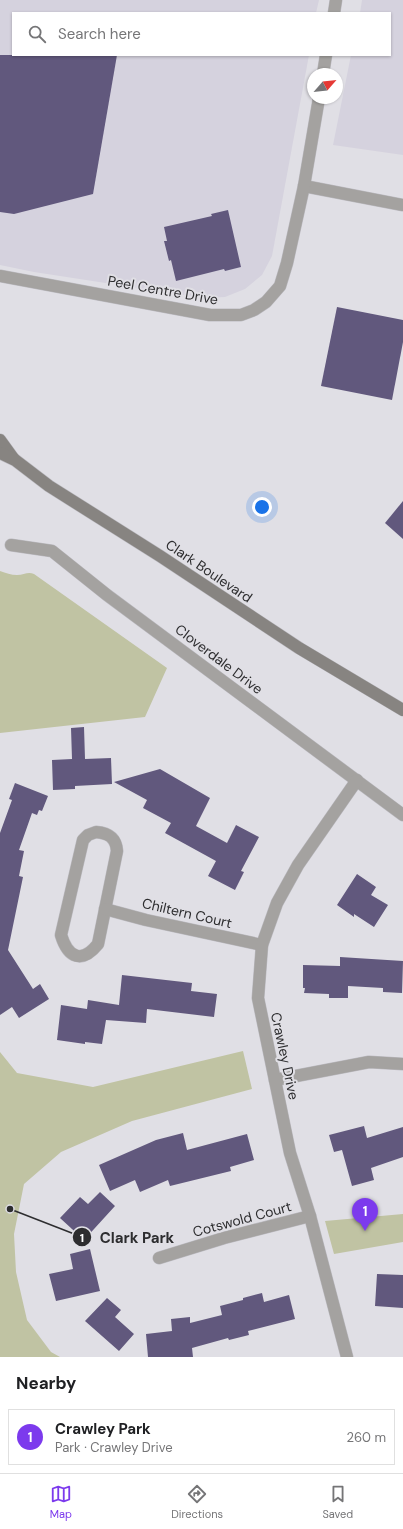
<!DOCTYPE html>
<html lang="en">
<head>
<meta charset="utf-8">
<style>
  :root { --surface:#fff; --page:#f6f6f6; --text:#202124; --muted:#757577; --line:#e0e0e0; --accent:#7c3aed }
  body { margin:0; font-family:"DM Sans",sans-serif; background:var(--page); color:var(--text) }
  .compass { position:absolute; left:307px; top:68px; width:36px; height:36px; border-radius:50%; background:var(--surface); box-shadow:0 1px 3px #0004; rotate:62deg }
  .you { position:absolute; left:262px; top:507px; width:14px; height:14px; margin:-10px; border:3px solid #fff; border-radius:50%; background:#1a73e8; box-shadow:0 0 0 6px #1a73e833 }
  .badge { display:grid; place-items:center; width:26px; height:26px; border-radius:50%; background:var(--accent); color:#fff; font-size:13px; font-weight:700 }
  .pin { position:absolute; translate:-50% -33px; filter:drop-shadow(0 1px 2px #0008) }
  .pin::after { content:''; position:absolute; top:21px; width:14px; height:12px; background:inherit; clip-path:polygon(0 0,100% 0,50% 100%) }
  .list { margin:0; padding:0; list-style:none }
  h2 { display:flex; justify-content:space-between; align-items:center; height:52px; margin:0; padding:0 16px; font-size:17px }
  h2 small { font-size:13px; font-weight:400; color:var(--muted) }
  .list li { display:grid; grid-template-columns:26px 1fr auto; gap:12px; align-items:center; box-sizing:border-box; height:56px; margin:0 8px 8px; padding:0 8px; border:1px solid var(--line); border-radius:0px }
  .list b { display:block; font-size:15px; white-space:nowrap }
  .list p { margin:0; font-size:13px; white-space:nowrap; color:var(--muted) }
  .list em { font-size:13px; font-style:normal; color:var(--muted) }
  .icon { flex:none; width:22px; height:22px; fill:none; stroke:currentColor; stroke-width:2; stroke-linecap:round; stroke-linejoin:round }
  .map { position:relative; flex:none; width:403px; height:1357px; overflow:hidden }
  .search { position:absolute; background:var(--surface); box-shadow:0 1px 3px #0004; left:12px; right:12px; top:12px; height:44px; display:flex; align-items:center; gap:10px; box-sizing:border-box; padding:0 14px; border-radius:0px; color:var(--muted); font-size:15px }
  .sheet { height:116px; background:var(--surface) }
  nav { display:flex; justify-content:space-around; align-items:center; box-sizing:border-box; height:56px; border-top:1px solid var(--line); background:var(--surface); font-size:11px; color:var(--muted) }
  nav a { display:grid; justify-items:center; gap:2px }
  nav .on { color:var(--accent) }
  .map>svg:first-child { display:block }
</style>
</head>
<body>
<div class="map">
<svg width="403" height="1357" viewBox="0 0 403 1357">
  <rect width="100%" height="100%" fill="#e0dfe5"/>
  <!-- built -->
  <g fill="#d5d2de">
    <path d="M0 0H319L316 13H13V55H309L272 256 262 275 245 289 225 297 203 298 34 272 0 265Z"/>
    <path d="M362 0H403V155L333 145 351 55H390V13H360Z"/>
  </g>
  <!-- green -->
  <g fill="#c0c3a3">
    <path d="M0 571C6 573 11 575 17 575 24 575 28 571 34 574L167 668 145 717 0 733Z"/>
    <path d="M243 1051 252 1089 132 1121 61 1152 24 1184 14 1234 16 1272 27 1320 51 1352 60 1357H0V1052L17 1073 93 1087Z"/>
    <path d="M403 1214V1242L334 1254 325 1221Z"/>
  </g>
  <!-- building -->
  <g fill="#61587d">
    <path d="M0 55H117L93 194 14 214 0 212Z"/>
    <path d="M228 210 241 267 225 271 224 269 176 281 171 260 169 261 164 241H167L164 227 212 216 211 214Z"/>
    <path d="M337 307 403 320V342L392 400 321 386Z"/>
    <path d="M403 501V539L385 523Z"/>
    <path d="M84 727 85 759 111 758 112 784 75 786V789L53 790 52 760 72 759 71 728Z"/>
    <path d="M160 769 210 798 196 826 227 843 236 825 259 837 241 871 244 872 235 890 208 876 216 861 165 833 171 823 143 808 147 800 114 782Z"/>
    <path d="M15 783 48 796 42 811 39 810 37 815 32 813 19 850 24 851 19 876 23 877 8 950 33 989 40 984 49 999 19 1018 12 1007 0 1015V833L12 800 9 799Z"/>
    <path d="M357 874 376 887 371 895 388 905 374 927 354 914V917L337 905Z"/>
    <path d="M340 957 403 961 402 993 383 992V988L348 986V998H329V994L304 993 305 988H303V965L340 966Z"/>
    <path d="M122 975 192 983 191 991 217 994 214 1017 147 1009 146 1023 106 1020 102 1044 85 1042V1044L57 1040 61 1005 87 1009 88 1000 119 1005Z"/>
    <path d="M364 1126 367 1138 403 1127V1157L371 1168 374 1180 352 1186 342 1150 334 1152 329 1135Z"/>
    <path d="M183 1133 187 1150 247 1134 254 1160 230 1167 231 1171 170 1186 168 1180 140 1192 135 1180 110 1191 99 1165 156 1140Z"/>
    <path d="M100 1192 115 1206 84 1240 60 1218 80 1197 88 1204Z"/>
    <path d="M90 1249 100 1291 56 1301 49 1274 73 1269 70 1254Z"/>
    <path d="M377 1274 403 1275V1308L375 1306Z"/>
    <path d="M262 1293 264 1302 289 1295 295 1319 248 1331 249 1335 229 1340 228 1338 192 1348 193 1357H148L146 1334 172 1331 171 1319 190 1317V1323L222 1315 220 1306 243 1300V1298Z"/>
    <path d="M107 1298 121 1310 115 1317 134 1334 119 1351 85 1321Z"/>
  </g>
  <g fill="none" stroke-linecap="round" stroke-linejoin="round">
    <!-- street casing -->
    <g stroke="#bcbbc1" stroke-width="13">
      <g id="street">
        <path d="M334 13 336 0"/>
        <path d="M323 74 326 55"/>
        <path d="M304 186 403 205"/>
        <path d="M0 276 210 315H241L254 310 266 302 280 286 287 263 304 186 319 98"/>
        <path d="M11 545 52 551 107 595 403 815"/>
        <path d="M96 832C108 833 116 837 117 851L98 944C82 964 68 958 61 935L83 840 88 835Z"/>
        <path d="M105 909 146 920 262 945"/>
        <path d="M275 1080 369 1062 403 1064"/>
        <path d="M159 1258 224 1238 310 1216"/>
        <path d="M347 1357 310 1216 290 1153 258 998 262 945 277 903 298 865 357 780"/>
      </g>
    </g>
    <!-- secondary casing -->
    <g stroke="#bcbbc1" stroke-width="13">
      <g id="secondary">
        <path d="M0 440 13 458"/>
        <path d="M0 453 15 460 49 486 160 556 299 648 403 710"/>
      </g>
    </g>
    <!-- street -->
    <use href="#street" stroke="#a4a2a0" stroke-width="12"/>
    <!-- secondary -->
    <use href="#secondary" stroke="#878481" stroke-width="12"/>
  </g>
  <g text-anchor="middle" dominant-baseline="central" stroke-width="4" stroke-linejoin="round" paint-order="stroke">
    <!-- street labels -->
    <g font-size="14" fill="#2d2d2f" stroke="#e0dfe5">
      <text transform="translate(163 290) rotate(10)">Peel Centre Drive</text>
      <text transform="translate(209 571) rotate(34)">Clark Boulevard</text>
      <text transform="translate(219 659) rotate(37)">Cloverdale Drive</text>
      <text transform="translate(187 913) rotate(13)">Chiltern Court</text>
      <text transform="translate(285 1056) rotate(78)">Crawley Drive</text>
      <text transform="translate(242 1219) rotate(-15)">Cotswold Court</text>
    </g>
  </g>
  <!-- callouts -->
  <path fill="none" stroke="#2d2d2f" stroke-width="1.5" d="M10 1209L82 1237"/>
  <g fill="#2d2d2f" stroke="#e0dfe5" stroke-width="1.5">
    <circle cx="10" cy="1209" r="4"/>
    <circle cx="82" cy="1237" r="10"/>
  </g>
  <g font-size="12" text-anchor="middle" font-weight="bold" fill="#fff">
    <text x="82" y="1242">1</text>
  </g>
  <g font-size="15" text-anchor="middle" font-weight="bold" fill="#2d2d2f" stroke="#e0dfe5" stroke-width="4" stroke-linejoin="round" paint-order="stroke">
    <text x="137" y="1243">Clark Park</text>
  </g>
</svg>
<svg class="compass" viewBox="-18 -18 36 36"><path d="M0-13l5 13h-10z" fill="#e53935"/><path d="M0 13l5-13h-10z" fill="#757577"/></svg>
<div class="you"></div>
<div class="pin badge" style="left:365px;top:1231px">1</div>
<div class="search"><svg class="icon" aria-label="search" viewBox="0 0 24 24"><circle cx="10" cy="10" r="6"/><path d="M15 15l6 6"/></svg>Search here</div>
</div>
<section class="sheet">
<h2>Nearby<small></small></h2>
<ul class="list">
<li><span class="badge">1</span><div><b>Crawley Park</b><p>Park · Crawley Drive</p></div><em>260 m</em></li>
</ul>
</section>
<nav>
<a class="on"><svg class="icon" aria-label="map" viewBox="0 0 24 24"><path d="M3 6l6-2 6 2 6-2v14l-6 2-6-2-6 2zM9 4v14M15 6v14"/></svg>Map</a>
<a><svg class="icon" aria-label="directions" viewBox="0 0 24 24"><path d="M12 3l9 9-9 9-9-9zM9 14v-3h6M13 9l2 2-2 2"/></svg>Directions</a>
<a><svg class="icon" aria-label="saved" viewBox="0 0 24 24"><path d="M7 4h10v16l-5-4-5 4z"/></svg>Saved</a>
</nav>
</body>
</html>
